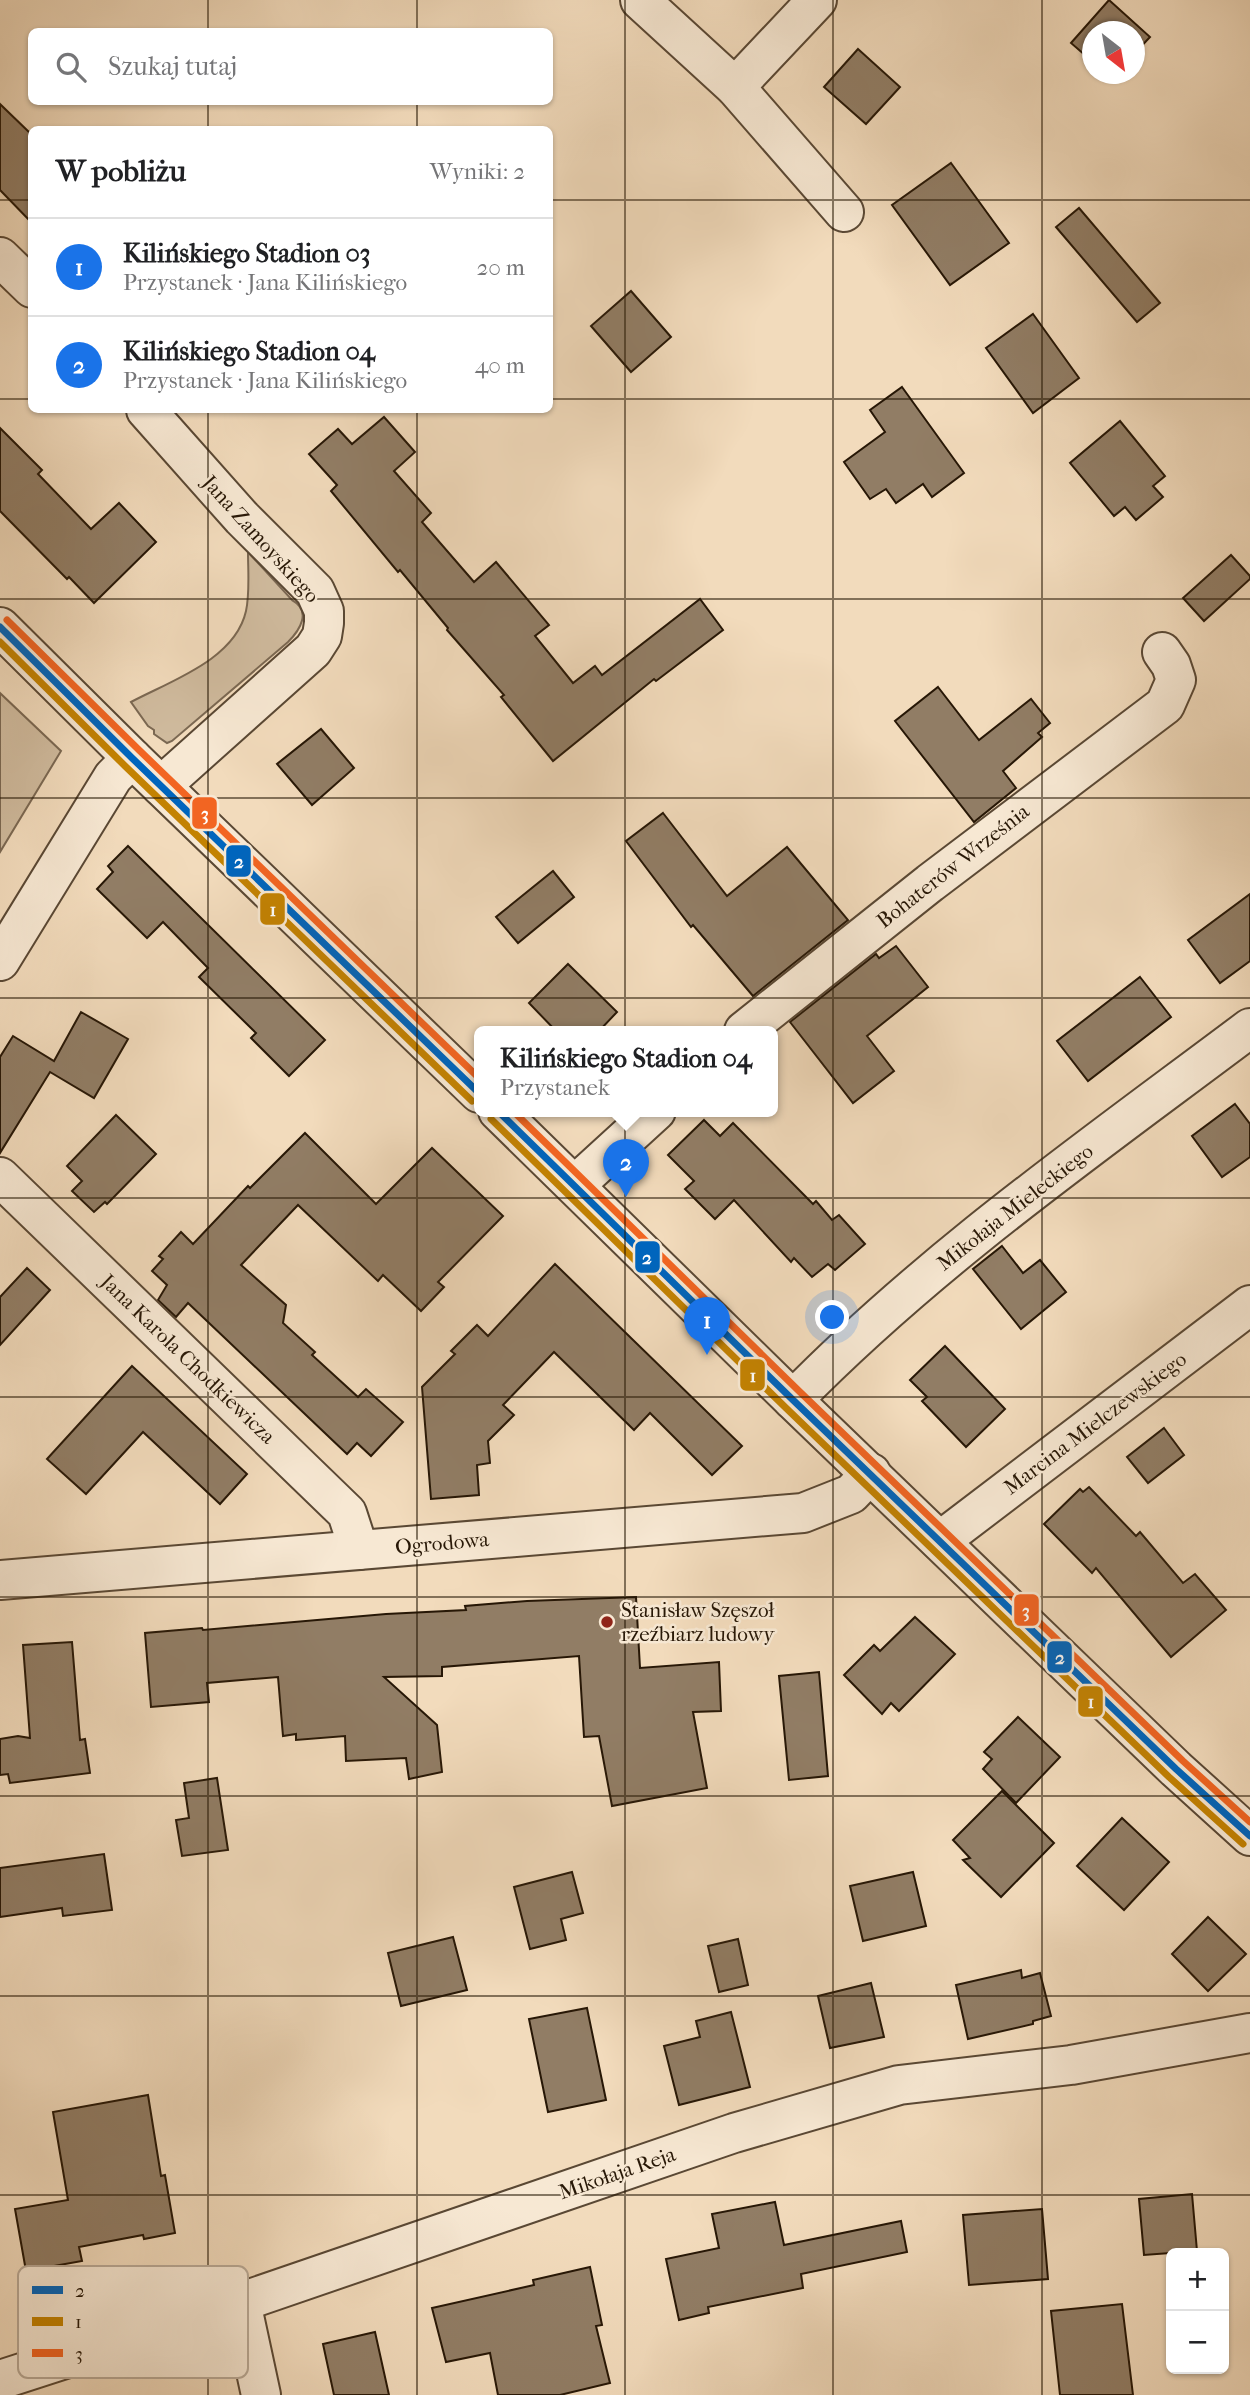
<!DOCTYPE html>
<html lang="pl">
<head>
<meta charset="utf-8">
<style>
  :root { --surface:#fff; --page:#f2f2f2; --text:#202124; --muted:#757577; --line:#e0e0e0; --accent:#1a73e8 }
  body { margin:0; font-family:"IM FELL French Canon",serif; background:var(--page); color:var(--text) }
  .controls { position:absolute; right:21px; bottom:21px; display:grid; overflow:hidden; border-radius:10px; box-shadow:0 2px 5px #0004 }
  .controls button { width:63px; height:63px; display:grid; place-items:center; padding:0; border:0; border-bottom:2px solid var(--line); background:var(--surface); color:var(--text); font:35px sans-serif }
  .compass { position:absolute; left:1082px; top:21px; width:63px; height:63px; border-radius:50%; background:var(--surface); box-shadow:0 2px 5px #0004; rotate:149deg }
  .you { position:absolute; left:833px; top:1318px; width:24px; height:24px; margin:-18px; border:5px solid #fff; border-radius:50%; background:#1a73e8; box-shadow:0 0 0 10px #1a73e833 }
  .badge { display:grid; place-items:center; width:46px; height:46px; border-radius:50%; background:var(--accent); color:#fff; font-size:23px; font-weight:700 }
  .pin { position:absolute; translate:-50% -58px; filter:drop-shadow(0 2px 4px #0008) }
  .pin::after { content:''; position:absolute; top:37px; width:24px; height:21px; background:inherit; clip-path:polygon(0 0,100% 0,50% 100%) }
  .popup { position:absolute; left:474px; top:1026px; width:304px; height:91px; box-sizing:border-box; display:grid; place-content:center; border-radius:10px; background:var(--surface); filter:drop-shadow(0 2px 5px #0005); font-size:23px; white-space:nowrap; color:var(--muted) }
  .popup b { font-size:26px; color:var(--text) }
  .popup::after { content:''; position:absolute; left:50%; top:100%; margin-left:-14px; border:14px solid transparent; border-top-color:var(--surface) }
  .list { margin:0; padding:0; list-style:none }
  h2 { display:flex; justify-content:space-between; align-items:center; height:91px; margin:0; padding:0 28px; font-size:30px }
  h2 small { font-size:23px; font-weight:400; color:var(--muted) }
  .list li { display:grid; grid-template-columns:46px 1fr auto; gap:21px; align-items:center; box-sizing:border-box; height:98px; padding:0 28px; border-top:2px solid var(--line) }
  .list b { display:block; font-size:26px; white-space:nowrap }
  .list p { margin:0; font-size:23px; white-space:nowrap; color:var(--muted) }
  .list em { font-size:23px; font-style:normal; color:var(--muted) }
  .icon { flex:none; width:38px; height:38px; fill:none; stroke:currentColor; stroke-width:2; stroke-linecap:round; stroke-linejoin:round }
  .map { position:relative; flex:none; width:1250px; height:2395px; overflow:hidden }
  .search { position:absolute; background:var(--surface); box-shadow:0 2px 5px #0004; left:28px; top:28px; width:525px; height:77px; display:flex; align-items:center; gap:18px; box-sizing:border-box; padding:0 24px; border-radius:10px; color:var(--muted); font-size:26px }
  .panel { position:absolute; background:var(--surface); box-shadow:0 2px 5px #0004; left:28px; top:126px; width:525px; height:287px; border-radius:10px }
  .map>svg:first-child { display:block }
</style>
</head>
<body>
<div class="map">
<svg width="1250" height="2395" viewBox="0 0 1250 2395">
  <rect width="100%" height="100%" fill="#f2dbbc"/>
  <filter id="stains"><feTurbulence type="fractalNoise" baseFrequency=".00286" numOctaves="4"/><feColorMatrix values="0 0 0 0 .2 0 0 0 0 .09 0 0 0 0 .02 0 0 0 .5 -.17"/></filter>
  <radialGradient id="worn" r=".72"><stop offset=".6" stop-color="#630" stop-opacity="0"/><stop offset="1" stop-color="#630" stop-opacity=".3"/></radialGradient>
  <!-- green -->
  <g fill="#cfba9d" stroke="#7b6852" stroke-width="2">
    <path d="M248 552 292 600C312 611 300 630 288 642L172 741 167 743 154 734V730L148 726 131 702C170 681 235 660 246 611 250 593 248 571 248 552Z"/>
    <path d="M0 693 61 751 0 852Z"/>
  </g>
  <!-- building -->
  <g fill="#917d65" stroke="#271706" stroke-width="2">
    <path d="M1109 0 1150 37 1135 53V32H1093V62L1071 43Z"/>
    <path d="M858 49 900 87 866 124 824 87Z"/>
    <path d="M0 104 32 135V223L0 190Z"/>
    <path d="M951 163 1009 243 950 285 892 205Z"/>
    <path d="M1079 208 1160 303 1137 322 1056 227Z"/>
    <path d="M631 291 671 337 631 372 591 326Z"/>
    <path d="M1033 314 1079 378 1033 413 986 348Z"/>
    <path d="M902 387 964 473 932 497 923 484 896 503 886 489 870 499 844 462 885 432 870 410Z"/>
    <path d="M384 417 415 452 394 471 431 513 422 522 474 582 496 562 549 625 535 636 573 683 595 666 602 675 700 599 723 630 656 681 654 679 553 761 501 697 504 695 447 630 448 628 400 570 398 572 331 491 337 485 309 454 338 429 352 444Z"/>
    <path d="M1120 421 1165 476 1153 486 1163 497 1136 520 1125 507 1114 516 1070 463Z"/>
    <path d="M0 428 42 470 38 474 91 529 119 503 156 542 94 603 69 577 67 579 0 511Z"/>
    <path d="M1231 555 1250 576V579L1204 621 1183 598Z"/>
    <path d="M938 687 979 740 1031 699 1050 723 1038 733 1042 737 1003 771 1016 788 974 822 895 721Z"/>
    <path d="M321 729 354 768 312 805 277 764Z"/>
    <path d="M663 813 727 896 787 847 848 920 753 996 693 925 691 927 626 841Z"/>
    <path d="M128 846 325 1040 289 1076 251 1038 256 1033 199 977 208 968 163 922 147 938 97 889 113 872 108 866Z"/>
    <path d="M553 871 574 897 518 943 496 917Z"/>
    <path d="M1250 894V961L1220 983 1188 940Z"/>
    <path d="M896 946 928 987 867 1036 894 1071 853 1103 790 1022 876 954 879 958Z"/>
    <path d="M568 964 617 1012 599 1031H556L529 1003Z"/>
    <path d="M1140 977 1171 1017 1088 1081 1057 1041Z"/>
    <path d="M81 1012 128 1039 94 1098 50 1072 0 1153V1057L13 1036 54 1061Z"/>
    <path d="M1235 1104 1250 1124V1157L1222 1177 1192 1136Z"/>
    <path d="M116 1115 156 1154 107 1204 105 1202 94 1212 72 1191 82 1181 67 1166Z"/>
    <path d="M704 1120 720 1136 733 1123 813 1204 816 1201 832 1220 839 1215 865 1244 835 1270 828 1264 812 1277 794 1258 791 1262 734 1200 715 1219 685 1189 694 1181 668 1155Z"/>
    <path d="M305 1133 376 1204 432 1148 503 1216 438 1282 444 1287 421 1311 383 1275 378 1281 298 1205 241 1265 286 1305 283 1323 315 1352 312 1355 358 1397 366 1389 403 1422 371 1456 357 1443 347 1454 188 1303 176 1317 158 1300 167 1285 152 1271 163 1259 159 1256 181 1232 193 1244 248 1186 250 1188Z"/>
    <path d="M1002 1246 1023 1273 1040 1260 1066 1292 1021 1329 973 1269Z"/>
    <path d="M555 1264 742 1446 712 1475 650 1413 634 1430 554 1352 503 1405 514 1415 488 1441 490 1463 477 1465 479 1495 431 1499 422 1387 455 1354 451 1351 477 1325 488 1336Z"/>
    <path d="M27 1268 50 1290 0 1345V1297Z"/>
    <path d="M945 1346 1005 1409 966 1447 922 1401 927 1397 910 1380Z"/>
    <path d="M132 1366 247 1474 220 1504 143 1432 86 1494 47 1459Z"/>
    <path d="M1164 1428 1184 1455 1148 1483 1127 1457Z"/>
    <path d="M1089 1487 1136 1536 1140 1532 1183 1583 1195 1574 1226 1610 1171 1657 1096 1568 1092 1573 1044 1524 1080 1489 1083 1492Z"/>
    <path d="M636 1597 640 1668 719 1662 721 1711 693 1712 707 1788 612 1806 599 1736 584 1737 579 1656 442 1667V1676L384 1677 437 1725 442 1772 409 1779 406 1758 346 1761 345 1736 296 1740V1734L283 1736 278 1677 207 1683 209 1702 151 1707 145 1633 202 1628 203 1630 386 1614 466 1610 465 1606 527 1601Z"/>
    <path d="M915 1617 955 1654 899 1711 891 1703 882 1714 844 1675 874 1645 880 1651Z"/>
    <path d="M72 1642 80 1740 85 1739 90 1773 10 1783 8 1774 0 1775V1739L18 1736 30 1738 23 1645Z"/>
    <path d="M819 1672 828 1776 789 1780 779 1676Z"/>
    <path d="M1018 1717 1060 1757 1016 1803 983 1769 992 1759 984 1752Z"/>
    <path d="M217 1778 228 1850 182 1856 176 1820 189 1818 184 1783Z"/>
    <path d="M1002 1791 1054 1843 1001 1897 963 1860 970 1858 953 1840Z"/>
    <path d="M1122 1818 1169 1862 1124 1910 1077 1866Z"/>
    <path d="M104 1854 112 1910 63 1916 62 1908 0 1917V1868Z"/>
    <path d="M572 1872 583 1913 561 1919 566 1940 530 1949 514 1887Z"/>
    <path d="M913 1872 926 1926 863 1941 850 1886Z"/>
    <path d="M1208 1917 1246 1954 1208 1991 1172 1954Z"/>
    <path d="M453 1937 467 1990 401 2006 388 1953Z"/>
    <path d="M738 1939 748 1985 719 1992 708 1946Z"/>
    <path d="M1021 1970 1022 1978 1040 1973 1051 2016 1033 2021V2024L968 2039 956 1985Z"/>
    <path d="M871 1983 884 2037 830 2048 818 1996Z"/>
    <path d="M587 2008 606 2100 548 2112 529 2019Z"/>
    <path d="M731 2012 750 2087 679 2105 664 2046 700 2037 696 2021Z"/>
    <path d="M148 2095 161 2176 165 2175 175 2233 144 2239 143 2235 79 2247 82 2261 26 2271 15 2209 68 2200 53 2112Z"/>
    <path d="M1192 2194 1197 2251 1144 2255 1139 2199Z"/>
    <path d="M775 2202 784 2245 901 2221 907 2252 801 2274 803 2288 708 2307 709 2313 679 2320 666 2259 719 2248 712 2214Z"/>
    <path d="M1042 2209 1048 2279 969 2285 963 2215Z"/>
    <path d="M590 2267 602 2325 596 2326 610 2383 560 2395H498L490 2353 446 2362 432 2308 534 2285 533 2280Z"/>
    <path d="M1122 2304 1133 2395H1060L1051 2311Z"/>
    <path d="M375 2332 389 2395H334L323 2344Z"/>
  </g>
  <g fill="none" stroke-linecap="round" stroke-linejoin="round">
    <!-- minor casing -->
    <g stroke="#5a4834" stroke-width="42">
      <g id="minor">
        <path d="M640 0 735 87 844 212"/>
        <path d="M735 87 817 0"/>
        <path d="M0 257 32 288"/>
        <path d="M146 410 242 518 315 591 324 611V623L322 636 313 650 161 786"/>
        <path d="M0 627 132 758 479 1093"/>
        <path d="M0 961 113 777 132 758"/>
        <path d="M744 1031 930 883 1165 705 1176 680 1171 665 1162 652"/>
        <path d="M498 1111 793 1400 1176 1769 1250 1836"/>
        <path d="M0 1177 347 1513 359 1550"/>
        <path d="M575 1185 656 1111"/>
        <path d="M793 1400C931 1259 1093 1146 1250 1028"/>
        <path d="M940 1541 1250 1305"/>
        <path d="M0 1580 803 1513 851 1494 871 1473"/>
        <path d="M241 2302 261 2395"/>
        <path d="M0 2380 241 2302 734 2133 899 2085 1071 2065 1250 2033"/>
      </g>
    </g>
    <!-- minor -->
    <use href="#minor" stroke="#f7e8d3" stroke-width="38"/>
    <!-- bus-1 casing -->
    <g stroke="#f7e8d3" stroke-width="12">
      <g id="bus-1">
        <path d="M0 627 132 758 479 1093"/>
        <path d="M498 1111 793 1400 1176 1769 1250 1836"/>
      </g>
    </g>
    <!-- bus-2 casing -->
    <g stroke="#f7e8d3" stroke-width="12">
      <g id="bus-2">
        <path d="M0 642 125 766 472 1101"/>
        <path d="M491 1119 786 1408 1169 1777 1243 1844"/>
      </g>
    </g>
    <!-- bus-3 casing -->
    <g stroke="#f7e8d3" stroke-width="12">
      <g id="bus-3">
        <path d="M7 620 139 750 479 1078"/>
        <path d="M513 1111 800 1392 1183 1761 1250 1822"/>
      </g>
    </g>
    <!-- bus-1 -->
    <use href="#bus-1" stroke="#0065bd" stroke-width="7"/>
    <!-- bus-2 -->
    <use href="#bus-2" stroke="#c38202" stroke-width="7"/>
    <!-- bus-3 -->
    <use href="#bus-3" stroke="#f26522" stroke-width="7"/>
  </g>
  <!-- grid -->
  <path fill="none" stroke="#271706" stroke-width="2" stroke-opacity="0.55" d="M208 0V32M417 0V32M625 0V2395M833 0V2395M1042 0V2395M208 102V130M417 102V130M0 200H32M550 200H1250M0 399H32M550 399H1250M208 410V2395M417 410V2395M0 599H1250M0 798H1250M0 998H1250M0 1198H1250M0 1397H1250M0 1597H1250M0 1796H1250M0 1996H1250M0 2195H1250"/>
  <!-- markers -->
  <circle fill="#8f2418" stroke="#f7e8d3" stroke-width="2.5" cx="607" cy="1622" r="7"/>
  <g text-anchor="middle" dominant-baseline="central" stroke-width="5" stroke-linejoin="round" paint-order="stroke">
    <!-- street labels -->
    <g font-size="21" fill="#271706" stroke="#f7e8d3">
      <text transform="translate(261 539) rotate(48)">Jana Zamoyskiego</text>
      <text transform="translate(953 866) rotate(-38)">Bohaterów Września</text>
      <text transform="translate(1015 1207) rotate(-38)">Mikołaja Mieleckiego</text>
      <text transform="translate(188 1359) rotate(44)">Jana Karola Chodkiewicza</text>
      <text transform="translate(1095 1423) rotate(-37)">Marcina Mielczewskiego</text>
      <text transform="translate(442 1543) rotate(-5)">Ogrodowa</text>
      <text transform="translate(617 2173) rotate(-19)">Mikołaja Reja</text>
    </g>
    <!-- poi labels -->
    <g font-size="21" fill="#271706" stroke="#f7e8d3" text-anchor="start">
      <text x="621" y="1610">Stanisław Szęszoł<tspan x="621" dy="24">rzeźbiarz ludowy</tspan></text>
    </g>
  </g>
  <!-- legend -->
  <rect x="18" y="2266" width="230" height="112" rx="10" fill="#f7e8d3" stroke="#b9a996" stroke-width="2"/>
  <rect x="32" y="2286" width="31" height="8" fill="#0065bd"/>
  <rect x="32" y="2317" width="31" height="9" fill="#c38202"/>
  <rect x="32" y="2349" width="31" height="8" fill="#f26522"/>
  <g font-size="19" fill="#271706">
    <text x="75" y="2297">2</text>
    <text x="75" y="2328">1</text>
    <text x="75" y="2360">3</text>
  </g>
  <g stroke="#f7e8d3" stroke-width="2.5">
    <rect x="191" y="796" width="27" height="34" rx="7" fill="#f26522"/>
    <rect x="225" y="844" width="27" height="34" rx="7" fill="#0065bd"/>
    <rect x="259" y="892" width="27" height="34" rx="7" fill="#c38202"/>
    <rect x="634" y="1240" width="27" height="34" rx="7" fill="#0065bd"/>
    <rect x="739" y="1358" width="27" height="34" rx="7" fill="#c38202"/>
    <rect x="1013" y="1593" width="27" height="34" rx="7" fill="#f26522"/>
    <rect x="1046" y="1640" width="27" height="34" rx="7" fill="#0065bd"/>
    <rect x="1077" y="1685" width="27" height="33" rx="7" fill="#c38202"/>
  </g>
  <g font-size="19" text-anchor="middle" font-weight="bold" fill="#fff">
    <text x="205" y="820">3</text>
    <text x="239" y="868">2</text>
    <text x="273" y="916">1</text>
    <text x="647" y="1264">2</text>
    <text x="753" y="1382">1</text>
    <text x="1026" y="1617">3</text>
    <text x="1060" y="1664">2</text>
    <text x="1091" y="1708">1</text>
  </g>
  <rect width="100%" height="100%" filter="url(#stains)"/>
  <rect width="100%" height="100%" fill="url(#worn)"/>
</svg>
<div class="controls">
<button>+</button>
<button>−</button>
</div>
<svg class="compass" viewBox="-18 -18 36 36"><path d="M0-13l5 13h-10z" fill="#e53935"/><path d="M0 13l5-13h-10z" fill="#757577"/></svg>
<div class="you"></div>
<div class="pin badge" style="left:707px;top:1355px">1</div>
<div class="pin badge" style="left:626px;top:1197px">2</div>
<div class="popup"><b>Kilińskiego Stadion 04</b>Przystanek</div>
<div class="search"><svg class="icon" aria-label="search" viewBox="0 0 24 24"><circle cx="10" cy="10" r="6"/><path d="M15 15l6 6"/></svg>Szukaj tutaj</div>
<section class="panel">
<h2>W pobliżu<small>Wyniki: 2</small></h2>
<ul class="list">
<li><span class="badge">1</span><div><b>Kilińskiego Stadion 03</b><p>Przystanek · Jana Kilińskiego</p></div><em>20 m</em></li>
<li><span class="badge">2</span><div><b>Kilińskiego Stadion 04</b><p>Przystanek · Jana Kilińskiego</p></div><em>40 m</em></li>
</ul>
</section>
</div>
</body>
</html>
